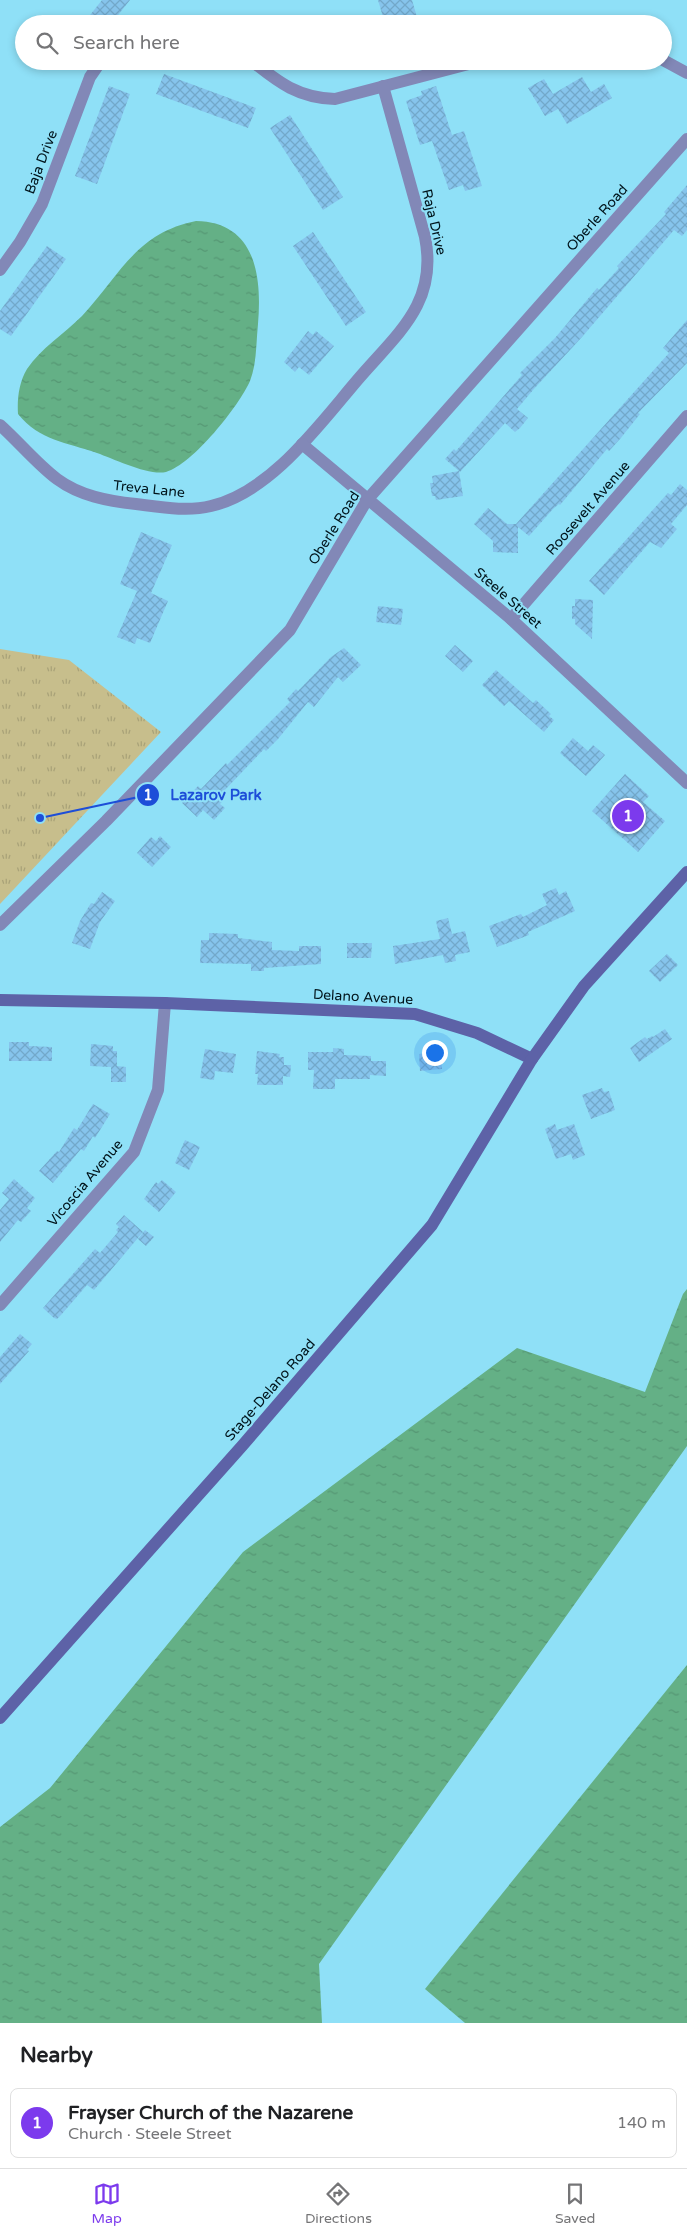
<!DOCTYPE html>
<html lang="en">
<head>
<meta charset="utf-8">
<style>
  :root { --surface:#fff; --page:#f2f2f2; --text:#202124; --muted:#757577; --line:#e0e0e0; --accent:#7c3aed }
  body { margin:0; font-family:"Varela Round",sans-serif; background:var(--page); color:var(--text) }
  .you { position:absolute; left:434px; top:1052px; width:18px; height:18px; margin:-12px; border:4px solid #fff; border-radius:50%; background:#1a73e8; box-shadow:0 0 0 8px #1a73e833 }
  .badge { display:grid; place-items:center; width:32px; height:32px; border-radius:50%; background:var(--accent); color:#fff; font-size:16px; font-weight:700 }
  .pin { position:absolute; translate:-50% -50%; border:2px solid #fff; box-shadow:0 1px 5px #0006 }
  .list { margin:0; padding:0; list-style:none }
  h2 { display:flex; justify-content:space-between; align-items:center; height:65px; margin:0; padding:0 20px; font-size:21px }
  h2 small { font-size:16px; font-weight:400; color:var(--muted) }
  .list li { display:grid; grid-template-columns:32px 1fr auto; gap:15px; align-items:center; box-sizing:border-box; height:70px; margin:0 10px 10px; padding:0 10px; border:1px solid var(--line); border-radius:8px }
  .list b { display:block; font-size:19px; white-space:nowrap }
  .list p { margin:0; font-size:16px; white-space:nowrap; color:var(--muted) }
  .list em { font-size:16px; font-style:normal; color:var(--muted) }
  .icon { flex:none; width:28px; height:28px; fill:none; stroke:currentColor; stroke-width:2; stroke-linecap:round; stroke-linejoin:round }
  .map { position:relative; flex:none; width:687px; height:2023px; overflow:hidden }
  .search { position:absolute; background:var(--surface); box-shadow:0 2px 8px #0003; left:15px; right:15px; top:15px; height:55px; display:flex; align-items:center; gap:12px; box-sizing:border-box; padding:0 18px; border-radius:28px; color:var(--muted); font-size:19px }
  .sheet { height:145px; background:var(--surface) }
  nav { display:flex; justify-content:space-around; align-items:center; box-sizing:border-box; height:70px; border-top:1px solid var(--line); background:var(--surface); font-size:14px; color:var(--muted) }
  nav a { display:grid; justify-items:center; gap:2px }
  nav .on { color:var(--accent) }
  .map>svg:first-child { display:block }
</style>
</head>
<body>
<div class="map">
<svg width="687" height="2023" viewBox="0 0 687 2023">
  <defs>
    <pattern id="park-tufts" width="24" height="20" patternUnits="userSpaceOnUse" patternTransform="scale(1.25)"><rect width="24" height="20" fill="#c7be8c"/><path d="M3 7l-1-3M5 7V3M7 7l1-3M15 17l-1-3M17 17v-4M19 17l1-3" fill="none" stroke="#a9a278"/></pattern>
    <pattern id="water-ripples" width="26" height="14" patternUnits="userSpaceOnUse" patternTransform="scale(1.25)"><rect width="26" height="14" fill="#64b086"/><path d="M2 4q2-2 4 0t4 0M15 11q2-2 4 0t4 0" fill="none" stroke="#559673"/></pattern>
    <pattern id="building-cross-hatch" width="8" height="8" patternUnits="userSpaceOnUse" patternTransform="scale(1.25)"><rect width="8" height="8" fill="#86c4ec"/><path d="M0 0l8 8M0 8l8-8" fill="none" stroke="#72a8ca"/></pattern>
  </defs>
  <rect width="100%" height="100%" fill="#8fe0f7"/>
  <!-- park -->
  <path fill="url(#park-tufts)" d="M0 649 69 660 161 732 0 904Z"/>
  <!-- water -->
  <g fill="url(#water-ripples)">
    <path d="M196 221C256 222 262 277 258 324 256 343 257 363 250 381 239 406 193 464 166 472 149 476 114 459 97 453 66 442 40 441 18 414 17 399 19 382 27 369 41 348 64 334 82 316 120 275 136 233 196 221Z"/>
    <path d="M687 1289V1446L319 1964 322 2023H0V1827L50 1788 243 1552 517 1348 645 1392 683 1294Z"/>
    <path d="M687 1665V2023H465L425 1989Z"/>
  </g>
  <!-- building -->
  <g fill="url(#building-cross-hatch)">
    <path d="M102 0H130L111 24H83Z"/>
    <path d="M378 0H412L419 24H385Z"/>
    <path d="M164 74 256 108 248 128 156 94Z"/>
    <path d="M582 77 591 92 604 84 612 98 567 124 558 109 545 116 528 88 544 79 553 94Z"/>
    <path d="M109 86 130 94 97 184 75 176Z"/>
    <path d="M436 86 452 135 464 131 482 186 465 191 463 185 449 190 432 141 420 145 406 101 422 95 421 91Z"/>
    <path d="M290 115 343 197 323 210 270 128Z"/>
    <path d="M687 185V230L682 236 674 230 582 337 533 390 517 409 528 418 520 428 515 432 505 423 460 472 459 471 463 496 436 500 435 496H432L430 483H433L432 476 459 471 445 459 454 449 456 451 522 375 520 373 555 338 597 288 599 290 619 268 617 266 666 214 664 212Z"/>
    <path d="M313 232 366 312 346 326 293 246Z"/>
    <path d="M47 246 66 259 11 336 0 329V311Z"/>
    <path d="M687 320V363L638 413 640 414 620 439 609 451 607 449 560 505 559 504 553 509 529 536 518 527V553L493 552V541L474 524 488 508 507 524H516L669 353 663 348Z"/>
    <path d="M308 331 313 335 316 331 334 346 309 375 299 367 295 372 284 362Z"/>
    <path d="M680 484 687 490V505L671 524 677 529 661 548 650 542 604 595 589 581 668 493 671 495Z"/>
    <path d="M141 532 172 545 151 593 168 601 150 643 137 638 135 644 117 637 137 591 120 584Z"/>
    <path d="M575 599 593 600 592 639 575 624V619H572V606H575Z"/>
    <path d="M378 606 403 609 401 625 376 622Z"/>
    <path d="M455 645 473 661 463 672 445 656Z"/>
    <path d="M344 648 361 665 343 682 338 677 314 707 308 702 278 739 266 751 264 749 222 793 226 797 220 804 225 808 214 820 203 810 197 817 182 803 198 786 201 789 226 763 227 765 290 702 287 699 296 689 298 691 331 657Z"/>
    <path d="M496 670 533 703 536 700 551 714 549 716 554 720 544 732 509 701 504 706 482 685Z"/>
    <path d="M573 738 588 751 593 745 605 755 586 776 560 753Z"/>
    <path d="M625 774 649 796 643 802 665 821 638 852 592 811Z"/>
    <path d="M160 836 171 847 152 867 137 853 151 837 156 841Z"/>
    <path d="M556 888 559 895 566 891 575 911 528 932 529 935 497 947 489 926 521 914 523 917 547 905 542 894Z"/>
    <path d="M102 892 115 901 100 922 90 949 72 943 80 921 91 903 94 904Z"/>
    <path d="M448 918 452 934 465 931 470 952 455 955 456 961 445 963 443 955 395 964 393 946 440 939 436 921Z"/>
    <path d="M209 933 238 934V938L272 942V950L299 951V946H321V964L264 968V971H251V964L200 963 201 940H209Z"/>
    <path d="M347 943H372L371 958H347Z"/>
    <path d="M667 954 678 965 660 982 649 971Z"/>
    <path d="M665 1029 672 1039 639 1062 630 1048 645 1037 647 1039 652 1036 653 1037Z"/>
    <path d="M9 1042H29V1046L52 1047V1061H9Z"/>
    <path d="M91 1044 113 1046V1051H117V1066L126 1067V1082H111V1067L90 1066Z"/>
    <path d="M333 1048 344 1049V1055L371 1056V1061H386V1076L370 1075V1079H335V1089H313L314 1070H308V1052H333Z"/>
    <path d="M205 1049 236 1054 233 1073 215 1071 214 1080 200 1078Z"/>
    <path d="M441 1050 442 1069 420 1071 419 1054Z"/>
    <path d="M257 1051 280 1054 279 1057H284V1065H291L290 1077 283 1076V1085H257L258 1074H255Z"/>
    <path d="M602 1088 604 1092 609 1091 615 1110 591 1119 582 1095Z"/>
    <path d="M93 1104 110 1114 95 1138 93 1136 84 1151 81 1149 53 1183 39 1171 57 1151 59 1152 74 1128 77 1130Z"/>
    <path d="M555 1124 557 1130 574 1124 585 1155 573 1160 571 1154 556 1159 545 1129Z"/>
    <path d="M185 1140 200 1147 189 1170 175 1163Z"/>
    <path d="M14 1179 35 1198 27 1208 31 1211 21 1222 18 1220 0 1242V1210L9 1199 2 1193Z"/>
    <path d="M162 1180 176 1192 159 1212 144 1199 156 1182 158 1184Z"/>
    <path d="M124 1215 143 1232 94 1290 87 1285 61 1315 57 1319 54 1318 43 1308 95 1249 100 1253 118 1232 116 1230 119 1227 116 1224Z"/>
    <path d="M145 1230 154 1237 146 1246 138 1239Z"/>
    <path d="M20 1334 32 1344 27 1350 29 1351 0 1384V1357Z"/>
  </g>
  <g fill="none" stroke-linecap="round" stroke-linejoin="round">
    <!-- street -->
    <g stroke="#8288b7" stroke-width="12">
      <path d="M183 24H202"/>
      <path d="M663 60 687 73"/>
      <path d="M252 61C279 83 299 98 335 99L480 61"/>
      <path d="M0 270 20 242 42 204 90 77 101 61"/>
      <path d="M0 425C19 442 37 464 57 479 80 496 108 501 136 504 160 507 187 512 211 506 272 492 321 422 360 377 399 332 438 302 425 237L383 86"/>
      <path d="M302 444 511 619 687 783"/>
      <path d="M511 619 687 416"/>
      <path d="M0 925 106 821 290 630 367 500 687 139"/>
      <path d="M0 1305 134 1152 158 1090 165 1003"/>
    </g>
    <!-- secondary -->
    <g stroke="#5d62a7" stroke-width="12">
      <path d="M0 1000 165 1003 415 1014 477 1033 532 1059"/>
      <path d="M0 1718 242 1446 432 1225 532 1059 584 986 687 872"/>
    </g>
  </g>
  <g text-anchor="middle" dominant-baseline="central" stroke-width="4" stroke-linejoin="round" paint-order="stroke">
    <!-- street labels -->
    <g font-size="14" fill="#00141b" stroke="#8fe0f7">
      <text transform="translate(41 162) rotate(-69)">Baja Drive</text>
      <text transform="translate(597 218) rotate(-48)">Oberle Road</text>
      <text transform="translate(434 222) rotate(77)">Raja Drive</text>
      <text transform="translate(149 489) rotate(6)">Treva Lane</text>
      <text transform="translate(588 508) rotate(-49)">Roosevelt Avenue</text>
      <text transform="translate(334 528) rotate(-58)">Oberle Road</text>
      <text transform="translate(508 598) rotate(41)">Steele Street</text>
      <text transform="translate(363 997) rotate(3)">Delano Avenue</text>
      <text transform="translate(85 1183) rotate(-50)">Vicoscia Avenue</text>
      <text transform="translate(270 1390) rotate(-49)">Stage-Delano Road</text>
    </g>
  </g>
  <!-- callouts -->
  <path fill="none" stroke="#1d4ed8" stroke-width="2" d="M40 818L148 795"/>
  <g fill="#1d4ed8" stroke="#8fe0f7" stroke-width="2">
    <circle cx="40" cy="818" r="5"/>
    <circle cx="148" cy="795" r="12"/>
  </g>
  <g font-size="15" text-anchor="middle" font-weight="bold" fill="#fff">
    <text x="148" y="800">1</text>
  </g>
  <g font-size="15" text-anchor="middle" font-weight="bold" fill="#1d4ed8" stroke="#8fe0f7" stroke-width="4" stroke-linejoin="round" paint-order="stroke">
    <text x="216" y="800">Lazarov Park</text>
  </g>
</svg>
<div class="you"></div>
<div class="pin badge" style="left:628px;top:816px">1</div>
<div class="search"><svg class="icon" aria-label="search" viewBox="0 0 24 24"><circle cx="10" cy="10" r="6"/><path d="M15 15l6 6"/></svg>Search here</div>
</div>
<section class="sheet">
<h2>Nearby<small></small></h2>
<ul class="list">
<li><span class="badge">1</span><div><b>Frayser Church of the Nazarene</b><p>Church · Steele Street</p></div><em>140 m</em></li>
</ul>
</section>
<nav>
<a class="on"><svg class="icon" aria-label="map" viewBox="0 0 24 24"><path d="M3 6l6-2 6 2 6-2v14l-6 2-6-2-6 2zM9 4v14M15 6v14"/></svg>Map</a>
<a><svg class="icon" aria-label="directions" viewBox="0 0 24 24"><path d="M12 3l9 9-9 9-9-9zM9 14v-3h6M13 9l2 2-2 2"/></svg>Directions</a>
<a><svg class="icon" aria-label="saved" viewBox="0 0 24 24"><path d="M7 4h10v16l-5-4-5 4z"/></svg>Saved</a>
</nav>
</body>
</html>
